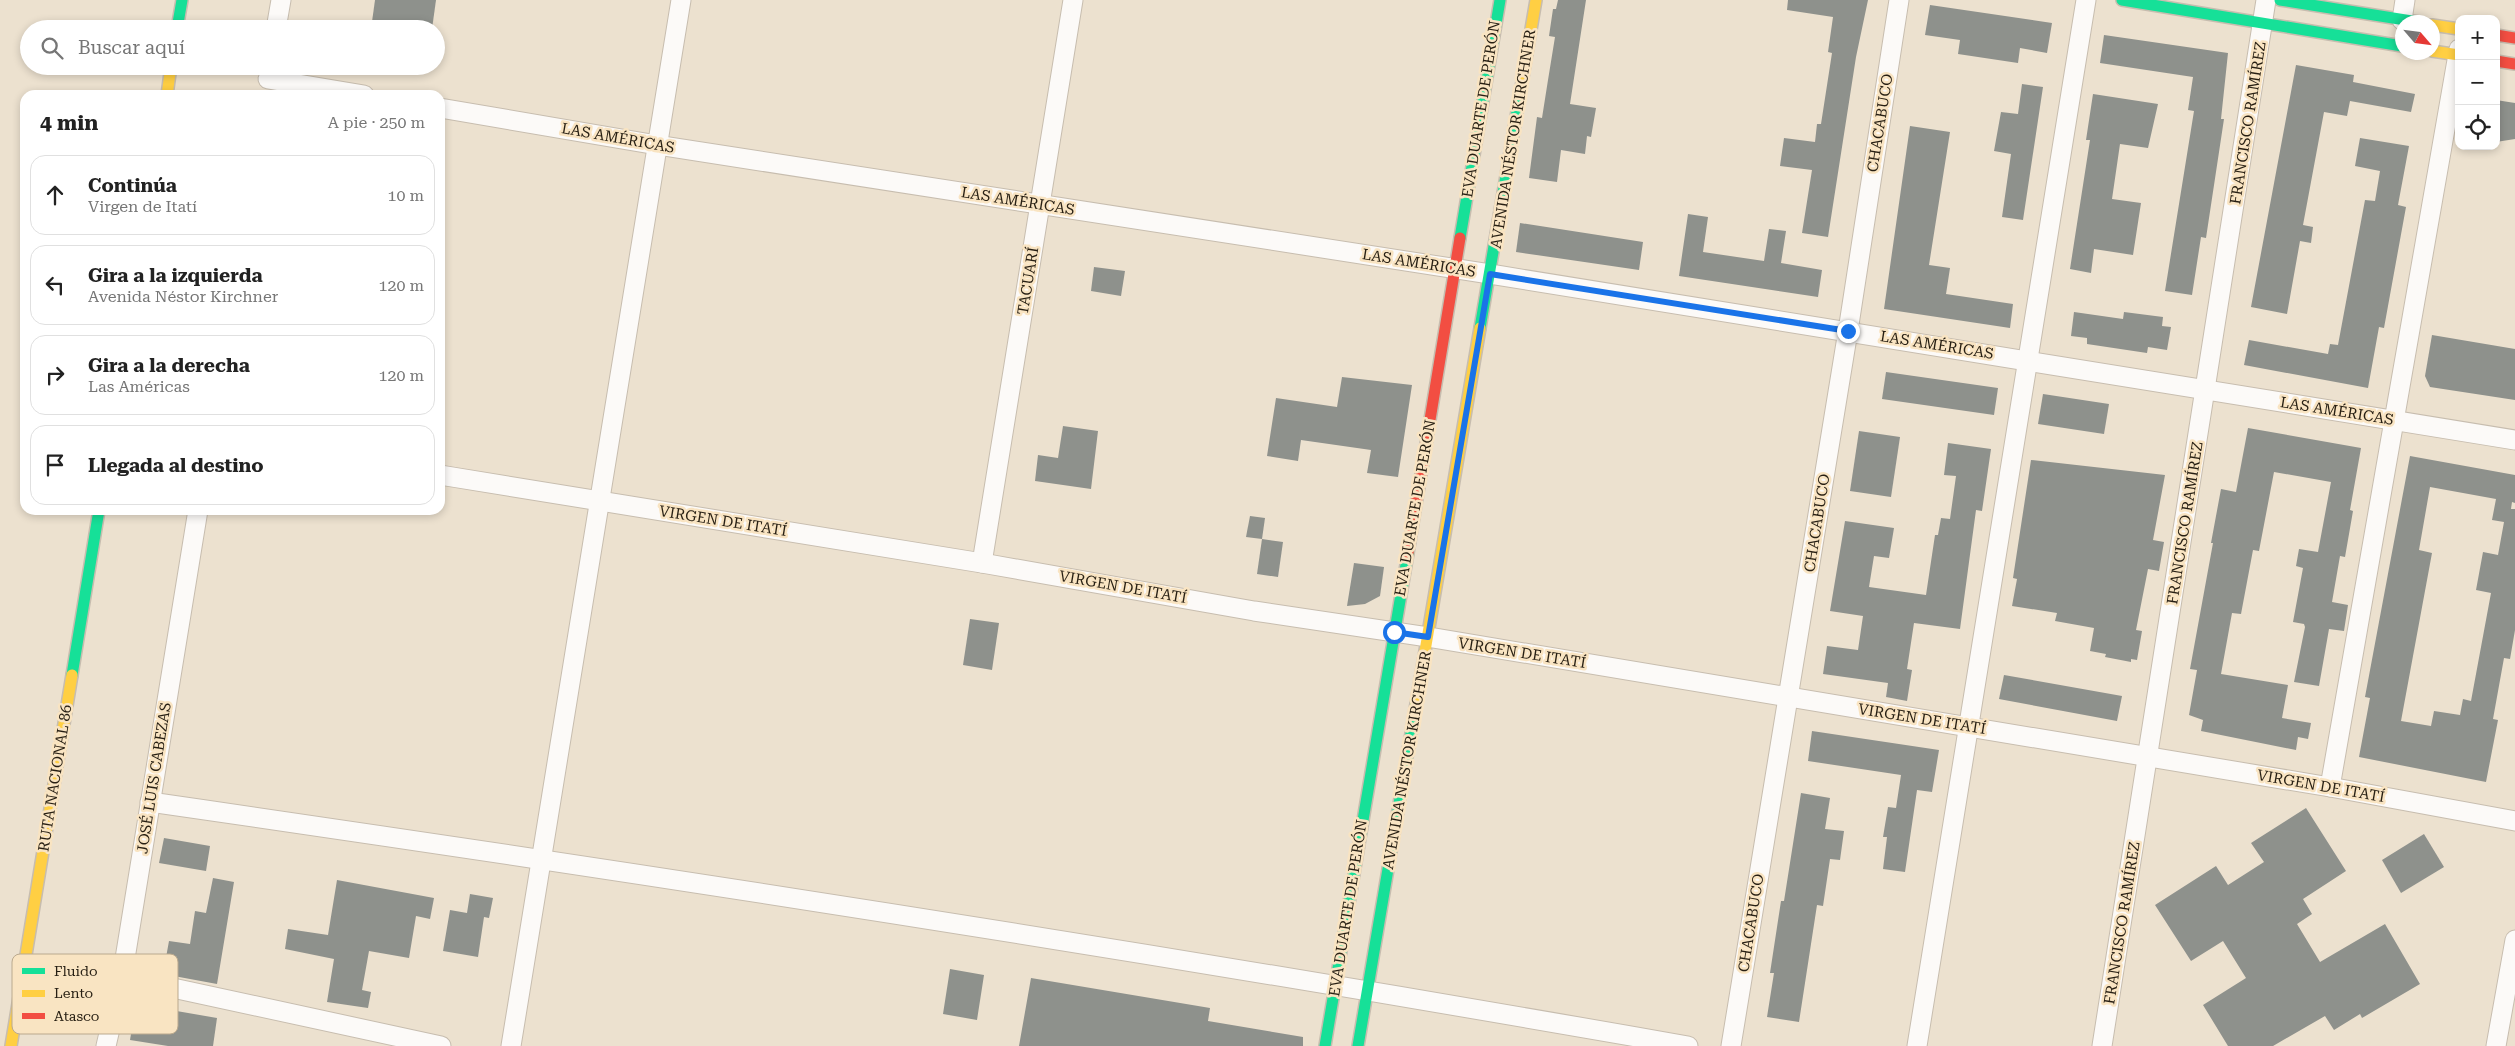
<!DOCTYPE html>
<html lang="es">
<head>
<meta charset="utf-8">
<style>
  :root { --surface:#fff; --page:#f2f2f2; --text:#222; --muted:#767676; --line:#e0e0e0 }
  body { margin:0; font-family:"Roboto Serif",serif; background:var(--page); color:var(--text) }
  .controls { position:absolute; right:15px; top:15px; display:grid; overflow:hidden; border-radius:10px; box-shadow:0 2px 8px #0003 }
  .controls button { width:45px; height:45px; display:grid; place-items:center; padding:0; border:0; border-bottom:1px solid var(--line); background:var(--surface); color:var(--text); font:25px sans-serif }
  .compass { position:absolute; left:2395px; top:15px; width:45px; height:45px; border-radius:50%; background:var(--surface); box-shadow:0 2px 8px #0003; rotate:118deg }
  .stop { position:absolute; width:15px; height:15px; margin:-11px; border:4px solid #1a73e8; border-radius:50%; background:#fff }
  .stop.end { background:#1a73e8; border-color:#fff; box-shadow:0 1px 5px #0008 }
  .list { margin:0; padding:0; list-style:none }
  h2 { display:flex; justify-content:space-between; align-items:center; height:65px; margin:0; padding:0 20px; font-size:21px }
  h2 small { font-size:16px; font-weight:400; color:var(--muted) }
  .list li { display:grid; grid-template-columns:32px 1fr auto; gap:15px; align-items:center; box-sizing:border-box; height:80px; margin:0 10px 10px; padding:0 10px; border:1px solid var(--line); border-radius:15px }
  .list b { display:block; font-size:19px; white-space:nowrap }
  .list p { margin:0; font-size:16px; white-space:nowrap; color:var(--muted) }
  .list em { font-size:16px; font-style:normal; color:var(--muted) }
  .icon { flex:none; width:28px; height:28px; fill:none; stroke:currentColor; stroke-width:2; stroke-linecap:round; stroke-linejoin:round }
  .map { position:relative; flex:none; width:2515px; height:1046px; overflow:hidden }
  .search { position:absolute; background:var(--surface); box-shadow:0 2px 8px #0003; left:20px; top:20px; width:425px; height:55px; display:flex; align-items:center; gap:12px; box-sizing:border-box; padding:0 18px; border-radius:28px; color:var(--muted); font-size:19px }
  .panel { position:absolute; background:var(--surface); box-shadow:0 2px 8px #0003; left:20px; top:90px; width:425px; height:425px; border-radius:15px }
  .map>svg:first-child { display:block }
</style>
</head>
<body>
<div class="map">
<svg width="2515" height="1046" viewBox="0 0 2515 1046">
  <rect width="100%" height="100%" fill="#ece1cf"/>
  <!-- building -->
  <g fill="#8e918c" fill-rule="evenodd">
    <path d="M375 0H436L432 29H371Z"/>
    <path d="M1558 0H1586L1570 104 1596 108 1591 137 1587 136 1585 154 1561 150 1557 182 1529 178 1537 117 1542 118 1548 80 1555 37 1549 36 1553 9H1556Z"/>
    <path d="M1788 0H1868L1856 57 1828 237 1802 233 1812 170 1780 166 1784 138 1815 142 1817 124H1821L1832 53 1828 52 1833 17 1787 10Z"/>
    <path d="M1930 5 2052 23 2047 53 2020 48 2018 63 1958 54 1960 40 1925 35Z"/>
    <path d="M2104 35 2228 53 2221 119H2224L2206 238 2201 237 2192 295 2165 291 2194 111 2188 110 2193 77 2100 63Z"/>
    <path d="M2296 65 2354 75 2353 82 2415 94 2411 112 2350 101 2347 116 2324 112 2303 225 2313 227 2311 243 2300 241 2287 314 2251 307Z"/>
    <path d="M2022 84 2043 87 2023 220 2002 217 2011 154 1994 151 2001 112 2018 114Z"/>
    <path d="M2093 94 2158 104 2148 148 2120 144 2112 199 2141 203 2133 255 2094 249 2091 273 2070 269 2090 140H2086Z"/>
    <path d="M2496 100 2515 103V139L2496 142Z"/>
    <path d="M1910 126 1950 132 1929 265 1950 268 1946 294 2013 304 2010 328 1884 309Z"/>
    <path d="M2360 138 2409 146 2398 205 2406 207 2384 328 2379 327 2368 388 2244 365 2249 340 2328 354 2330 344 2338 345 2365 200 2375 201 2380 171 2355 166Z"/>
    <path d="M1688 214 1708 217 1703 252 1764 261 1769 229 1786 231 1781 263 1822 270 1818 297 1679 276Z"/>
    <path d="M1520 223 1643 242 1639 270 1516 252Z"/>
    <path d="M1094 267 1125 271 1121 296 1091 291Z"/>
    <path d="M2074 312 2123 319 2124 312 2163 317 2162 326 2171 327 2167 350 2148 347 2147 353 2087 344V338L2071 336Z"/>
    <path d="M2432 335 2515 349V400L2430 387 2425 376Z"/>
    <path d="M1886 372 1998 388 1994 415 1882 399Z"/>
    <path d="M1342 377 1412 385 1398 477 1367 473 1371 450 1301 440 1298 461 1267 456 1276 398 1337 407Z"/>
    <path d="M2043 394 2109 404 2104 434 2038 424Z"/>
    <path d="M1063 426 1098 431 1091 489 1035 481 1038 455 1058 458Z"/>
    <path d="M2248 428 2361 448 2350 510 2353 511 2345 557 2340 556 2332 602 2348 605 2344 631 2329 629 2319 686 2294 682 2305 627 2304 624 2293 622 2303 568 2296 566 2299 549 2318 552 2331 482 2274 472 2259 551 2253 550 2241 614 2232 613 2221 674 2288 685 2282 718 2311 723 2308 739 2298 737 2296 750 2201 731 2203 720 2189 715 2197 670 2190 669 2213 543H2211L2221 489 2236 492Z"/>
    <path d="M1859 431 1900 437 1891 497 1850 491Z"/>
    <path d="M1948 443 1991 449 1982 511 1976 510 1960 629 1914 623 1907 669 1912 670 1907 701 1886 697 1888 683 1823 674 1827 646 1858 650 1863 616 1830 611 1845 521 1894 528 1889 558 1874 556 1869 587 1926 595 1935 535H1938L1941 518 1950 519 1956 476 1944 475Z"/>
    <path d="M2410 456 2515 475V503L2512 502 2511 509H2515V630L2510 659 2504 658 2493 719 2498 720 2486 782 2359 757 2370 698 2365 697ZM2430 487 2496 499 2492 520 2504 522 2498 555 2483 552 2476 590 2491 593 2471 701 2463 699 2460 715 2434 711 2431 726 2401 721 2432 553 2419 550Z"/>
    <path d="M2031 460 2165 475 2153 540 2164 542 2159 571 2148 569 2136 630 2142 631 2137 660 2131 659V662L2105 657 2106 654 2090 651 2094 628 2055 621 2057 613 2012 606 2017 579 2013 578Z"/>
    <path d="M1250 516 1265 518 1262 539 1246 537Z"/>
    <path d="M1262 539 1283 542 1278 577 1257 574Z"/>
    <path d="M1354 563 1384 567 1380 596 1365 604 1347 606Z"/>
    <path d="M970 619 999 623 992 670 963 665Z"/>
    <path d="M2004 675 2122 696 2117 721 1999 699Z"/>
    <path d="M1812 731 1939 750 1932 792 1917 790 1905 872 1883 869 1887 837H1883L1888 807 1896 808 1901 775 1808 761Z"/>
    <path d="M1801 793 1830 798 1825 829 1844 831 1840 860 1830 859 1823 906 1817 905 1799 1022 1767 1017 1774 973H1770L1781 901H1784Z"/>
    <path d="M2306 808 2346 871 2303 899 2312 914 2297 924 2320 962 2385 924 2420 984 2362 1018 2360 1014 2334 1030 2325 1016 2273 1046H2228L2203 1005 2246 978 2223 941 2191 961 2155 905 2216 866 2228 885 2264 862 2251 843Z"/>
    <path d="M2424 834 2444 867 2401 893 2382 860Z"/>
    <path d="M164 838 210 846 206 871 159 863Z"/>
    <path d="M213 878 234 882 217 984 163 974 169 941 190 944 195 911 206 913Z"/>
    <path d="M337 880 434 898 430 919 416 916 409 958 369 951 362 990 371 992 368 1008 327 1002 334 959 285 949 288 929 328 935Z"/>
    <path d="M470 894 493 898 489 918 484 917 478 957 443 951 450 910 467 913Z"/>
    <path d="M950 969 984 975 977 1020 943 1014Z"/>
    <path d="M1031 978 1210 1008 1208 1021 1303 1037V1046H1019Z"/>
    <path d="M136 1004 217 1018 213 1046H168L130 1040Z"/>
  </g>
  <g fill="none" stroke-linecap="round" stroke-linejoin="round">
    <!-- street casing -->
    <g stroke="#c7bdaf" stroke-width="21">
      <g id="street">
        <path d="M2402 20 2405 0"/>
        <path d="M276 29 281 0"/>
        <path d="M268 79 364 95"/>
        <path d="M440 108 657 145 1490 274 2515 440"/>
        <path d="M440 475 982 563 1254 611 1428 637 2330 787 2515 821"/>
        <path d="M982 563 1073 0"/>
        <path d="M2330 787 2459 49"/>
        <path d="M150 802C664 876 1176 956 1688 1046"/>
        <path d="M122 977 441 1046"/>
        <path d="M106 1046 122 977 198 510"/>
        <path d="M511 1046 681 0"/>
        <path d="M1731 1046 1848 331 1899 0"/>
        <path d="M1917 1046 2086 0"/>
        <path d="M2102 1046 2266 0"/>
        <path d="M2496 1046 2515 940"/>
      </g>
    </g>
    <!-- fast casing -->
    <g stroke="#c7bdaf" stroke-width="14">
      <g id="fast">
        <path d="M2122 0 2402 46"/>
        <path d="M2280 0 2418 22"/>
        <path d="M177 29 182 0"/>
        <path d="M1460 238 1500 0"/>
        <path d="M1480 328 1520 94"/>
        <path d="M72 675 99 510"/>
        <path d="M1325 1046 1408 553"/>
        <path d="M1358 1046 1416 704"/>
      </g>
    </g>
    <!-- slow casing -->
    <g stroke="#c7bdaf" stroke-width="14">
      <g id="slow">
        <path d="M2432 25 2459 29"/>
        <path d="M2432 51 2459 55"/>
        <path d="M1520 94 1536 0"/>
        <path d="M167 95 171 66"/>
        <path d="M1416 704 1480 328"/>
        <path d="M11 1046 72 675"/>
      </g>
    </g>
    <!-- jam casing -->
    <g stroke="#c7bdaf" stroke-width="14">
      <g id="jam">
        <path d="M2496 35 2515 38"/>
        <path d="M2496 61 2515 64"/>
        <path d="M1408 553 1460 238"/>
      </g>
    </g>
    <!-- street -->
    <use href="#street" stroke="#fcfaf8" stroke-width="19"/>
    <!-- fast -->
    <use href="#fast" stroke="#16e098" stroke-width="11"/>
    <!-- slow -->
    <use href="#slow" stroke="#ffcf43" stroke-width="11"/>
    <!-- jam -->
    <use href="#jam" stroke="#f24e42" stroke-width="11"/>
  </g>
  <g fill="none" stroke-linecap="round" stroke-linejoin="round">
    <!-- route -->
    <path stroke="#1a73e8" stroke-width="6" d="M1394 632 1428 637 1490 274 1848 331"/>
  </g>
  <g text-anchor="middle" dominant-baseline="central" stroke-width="5" stroke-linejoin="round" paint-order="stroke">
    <!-- street labels -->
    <g font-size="15" fill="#271f13" stroke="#f9e4c2">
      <text transform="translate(1481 109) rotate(-81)">EVA DUARTE DE PERÓN</text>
      <text transform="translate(1880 123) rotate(-81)">CHACABUCO</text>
      <text transform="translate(2248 123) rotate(-81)">FRANCISCO RAMÍREZ</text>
      <text transform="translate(618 138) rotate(10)">LAS AMÉRICAS</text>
      <text transform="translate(1513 139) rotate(-81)">AVENIDA NÉSTOR KIRCHNER</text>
      <text transform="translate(1018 201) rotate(9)">LAS AMÉRICAS</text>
      <text transform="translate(1419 263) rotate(9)">LAS AMÉRICAS</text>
      <text transform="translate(1028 281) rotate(-81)">TACUARÍ</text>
      <text transform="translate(1937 345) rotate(9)">LAS AMÉRICAS</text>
      <text transform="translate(2337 411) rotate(9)">LAS AMÉRICAS</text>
      <text transform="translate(1415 508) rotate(-80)">EVA DUARTE DE PERÓN</text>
      <text transform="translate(723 521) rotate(9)">VIRGEN DE ITATÍ</text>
      <text transform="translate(1817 523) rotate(-81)">CHACABUCO</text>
      <text transform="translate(2185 523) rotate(-81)">FRANCISCO RAMÍREZ</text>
      <text transform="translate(1123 587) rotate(10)">VIRGEN DE ITATÍ</text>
      <text transform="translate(1522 653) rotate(9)">VIRGEN DE ITATÍ</text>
      <text transform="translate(1922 719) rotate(9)">VIRGEN DE ITATÍ</text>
      <text transform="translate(1407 760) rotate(-80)">AVENIDA NÉSTOR KIRCHNER</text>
      <text transform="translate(55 778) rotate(-81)">RUTA NACIONAL 86</text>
      <text transform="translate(154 778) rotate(-81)">JOSÉ LUIS CABEZAS</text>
      <text transform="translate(2321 786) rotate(10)">VIRGEN DE ITATÍ</text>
      <text transform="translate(1348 908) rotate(-81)">EVA DUARTE DE PERÓN</text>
      <text transform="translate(1751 923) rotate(-81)">CHACABUCO</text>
      <text transform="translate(2122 923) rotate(-81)">FRANCISCO RAMÍREZ</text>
    </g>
  </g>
  <!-- legend -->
  <rect x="12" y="954" width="166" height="80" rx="8" fill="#f9e4c2" stroke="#baa98e" stroke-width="1"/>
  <rect x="22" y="968" width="23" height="6" fill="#16e098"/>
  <rect x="22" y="990" width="23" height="7" fill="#ffcf43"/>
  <rect x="22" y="1013" width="23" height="6" fill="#f24e42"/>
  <g font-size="14" fill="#271f13">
    <text x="54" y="976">Fluido</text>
    <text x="54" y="998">Lento</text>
    <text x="54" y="1021">Atasco</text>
  </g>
</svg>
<div class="controls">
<button>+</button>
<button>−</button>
<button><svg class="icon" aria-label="locate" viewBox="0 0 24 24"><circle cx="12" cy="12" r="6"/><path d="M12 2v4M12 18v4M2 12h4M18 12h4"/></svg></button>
</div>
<svg class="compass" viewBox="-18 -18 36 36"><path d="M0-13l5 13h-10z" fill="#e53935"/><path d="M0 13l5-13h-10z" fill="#767676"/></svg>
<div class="stop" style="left:1394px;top:632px"></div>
<div class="stop end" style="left:1848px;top:331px"></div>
<div class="search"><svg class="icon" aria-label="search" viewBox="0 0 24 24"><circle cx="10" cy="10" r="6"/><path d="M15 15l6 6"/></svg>Buscar aquí</div>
<section class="panel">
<h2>4 min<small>A pie · 250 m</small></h2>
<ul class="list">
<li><svg class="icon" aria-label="ahead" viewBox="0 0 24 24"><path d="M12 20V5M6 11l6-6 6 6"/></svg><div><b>Continúa</b><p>Virgen de Itatí</p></div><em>10 m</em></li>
<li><svg class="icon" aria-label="left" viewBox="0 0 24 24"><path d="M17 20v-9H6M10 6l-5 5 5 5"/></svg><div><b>Gira a la izquierda</b><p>Avenida Néstor Kirchner</p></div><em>120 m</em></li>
<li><svg class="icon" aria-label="right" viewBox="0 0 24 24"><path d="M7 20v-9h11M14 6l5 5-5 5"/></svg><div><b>Gira a la derecha</b><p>Las Américas</p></div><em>120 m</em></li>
<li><svg class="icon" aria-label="arrive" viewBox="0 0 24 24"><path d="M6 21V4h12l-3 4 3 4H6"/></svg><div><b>Llegada al destino</b></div></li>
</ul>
</section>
</div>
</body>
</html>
